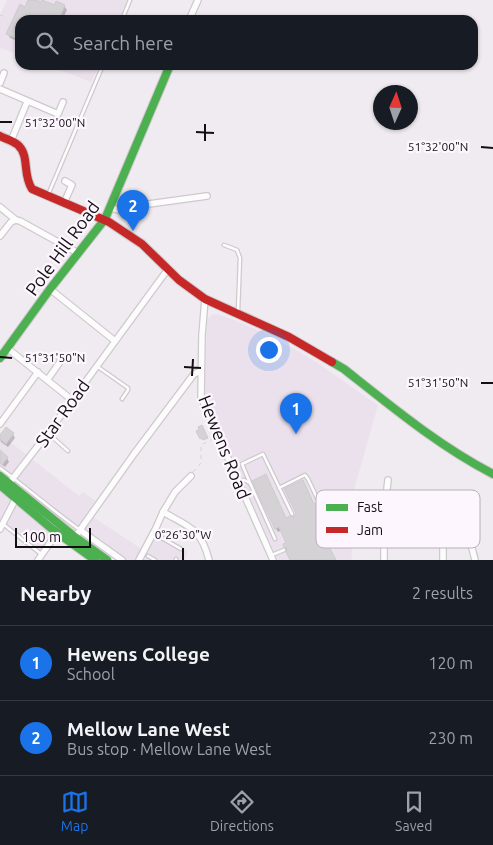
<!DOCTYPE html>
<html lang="en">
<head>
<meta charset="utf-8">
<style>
  :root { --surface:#171b24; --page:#242831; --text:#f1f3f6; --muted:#9ea1a6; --line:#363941; --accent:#1a73e8 }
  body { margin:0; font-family:Ubuntu,sans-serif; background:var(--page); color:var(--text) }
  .compass { position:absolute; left:373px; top:85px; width:45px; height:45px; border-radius:50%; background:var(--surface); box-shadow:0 1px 4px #0004; rotate:3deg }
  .scale { position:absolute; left:15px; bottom:12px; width:76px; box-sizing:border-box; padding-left:5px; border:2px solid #131014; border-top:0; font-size:14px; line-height:18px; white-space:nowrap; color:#131014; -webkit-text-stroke:4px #fdf6ff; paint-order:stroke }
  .you { position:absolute; left:268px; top:349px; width:18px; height:18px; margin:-12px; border:4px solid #fff; border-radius:50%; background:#1a73e8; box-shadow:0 0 0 8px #1a73e833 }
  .badge { display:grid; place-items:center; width:32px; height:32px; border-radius:50%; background:var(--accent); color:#fff; font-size:16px; font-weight:700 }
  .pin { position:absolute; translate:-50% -41px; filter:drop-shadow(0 1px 2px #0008) }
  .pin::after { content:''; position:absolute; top:26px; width:18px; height:15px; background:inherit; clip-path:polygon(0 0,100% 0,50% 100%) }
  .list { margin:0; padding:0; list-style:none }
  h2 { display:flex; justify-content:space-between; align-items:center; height:65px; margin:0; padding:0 20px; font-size:21px }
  h2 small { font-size:16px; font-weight:400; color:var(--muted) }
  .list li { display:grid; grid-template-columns:32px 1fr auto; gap:15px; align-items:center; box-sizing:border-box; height:75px; padding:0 20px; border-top:1px solid var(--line) }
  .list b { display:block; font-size:19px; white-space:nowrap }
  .list p { margin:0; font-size:16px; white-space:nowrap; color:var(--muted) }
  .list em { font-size:16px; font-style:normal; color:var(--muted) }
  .icon { flex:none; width:28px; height:28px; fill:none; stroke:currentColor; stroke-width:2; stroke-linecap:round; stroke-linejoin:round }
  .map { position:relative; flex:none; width:493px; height:560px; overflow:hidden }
  .search { position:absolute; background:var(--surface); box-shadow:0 1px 4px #0004; left:15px; right:15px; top:15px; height:55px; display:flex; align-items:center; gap:12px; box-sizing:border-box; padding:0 18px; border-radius:15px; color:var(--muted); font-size:19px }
  .sheet { height:215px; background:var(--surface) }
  nav { display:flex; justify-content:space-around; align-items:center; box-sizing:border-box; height:70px; border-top:1px solid var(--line); background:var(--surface); font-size:14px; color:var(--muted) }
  nav a { display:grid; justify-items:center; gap:2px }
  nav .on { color:var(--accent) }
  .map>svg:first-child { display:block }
</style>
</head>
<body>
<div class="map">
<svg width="493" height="560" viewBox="0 0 493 560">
  <rect width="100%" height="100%" fill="#f0ebf0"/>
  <!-- built -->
  <g fill="#ebe1ed">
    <path d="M7 0H127L119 20H20V55L0 48V15Z"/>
    <path d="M46 65H99L91 82Z"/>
    <path d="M213 314 220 315 234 320 267 334 310 358 378 405 350 504 352 560H278L205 397 207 320Z"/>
    <path d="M0 434 79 496 83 492 96 501 87 513 143 550 155 530 188 551 185 560H126L67 521 42 555 0 521Z"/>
  </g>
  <!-- shadow -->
  <g fill="#0003">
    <path d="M29 0H34L55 7 64 6 67 10 62 20H20V42L10 38 8 34 26 8Z"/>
    <path d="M13 434 15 438 8 447 1 442 0 439V437Z"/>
    <path d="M0 452 7 458 9 462 5 467 0 463Z"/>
    <path d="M254 481 286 519 294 518 314 506 333 508 340 505 345 514 334 520 338 528 322 535 335 560H292L284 545 288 543 282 530 278 532 276 529Z"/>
  </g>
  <!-- building -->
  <g fill="#d5d2d6" stroke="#cdcace">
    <path d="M28 0H37L41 2 42 0 55 5 56 1 65 5 59 20H20V40L6 34 20 4 25 7Z"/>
    <path d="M202 425 208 438 203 440 202 438 200 439 196 431 199 430 198 427Z"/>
    <path d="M6 427 14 433 6 444 0 439V435Z"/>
    <path d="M0 450 8 457 2 465 0 463Z"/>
    <path d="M266 474 286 518 290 516 294 517 296 513 284 489 303 480 314 504 319 502 321 506 330 501 333 507 341 503 344 511 333 516 337 524 321 531 336 560H290L286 552 287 548 284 547 283 544 286 543 279 527 275 529 252 481Z"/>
  </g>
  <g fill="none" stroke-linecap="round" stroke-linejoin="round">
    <!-- lane casing -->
    <g stroke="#cdc9cd" stroke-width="5">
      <g id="lane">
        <path d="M122 20 130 0"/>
        <path d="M48 195 103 65"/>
        <path d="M224 245 237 250 240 258 238 311"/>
        <path d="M98 367 128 388V390L122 399"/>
        <path d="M49 434 68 451"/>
        <path d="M0 468C27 488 52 510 80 530"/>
        <path d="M240 482 244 480 250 483 275 539"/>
        <path d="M250 483 242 464 263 454 292 514"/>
        <path d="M279 488 305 475 308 479 317 498"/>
        <path d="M3 524 41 554"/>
        <path d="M155 534 181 549"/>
        <path d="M272 555 284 550"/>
        <path d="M148 556 155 560"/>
        <path d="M176 560V559"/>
      </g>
    </g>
    <!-- street casing -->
    <g stroke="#cdc9cd" stroke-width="8">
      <g id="street">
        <path d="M189 20 198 0"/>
        <path d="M0 83 4 73"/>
        <path d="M0 89 58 114 63 102"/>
        <path d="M11 141 27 102"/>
        <path d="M64 203 72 185 65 181"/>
        <path d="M0 207 16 220 20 221 78 253"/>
        <path d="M110 208 119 210 134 206 207 196"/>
        <path d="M0 236 11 222 16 220"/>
        <path d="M50 289 115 341"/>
        <path d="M205 299 202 335 201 397 273 560"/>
        <path d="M7 348 72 400"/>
        <path d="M48 379 62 359 58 356"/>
        <path d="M0 424 38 372"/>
        <path d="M7 486 48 433 168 269"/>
        <path d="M386 497 388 480"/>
        <path d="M163 512C189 527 201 528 209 560"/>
        <path d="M443 515V560"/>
        <path d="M0 529 16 498"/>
        <path d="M80 530 122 560"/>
        <path d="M75 537 134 454 194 374 201 371"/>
        <path d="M38 560 57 533"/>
        <path d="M139 560 155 530 163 512 175 492 191 476"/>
        <path d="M384 560V508L386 497 389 495C401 497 412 502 423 506 451 518 469 527 475 560"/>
      </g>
    </g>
    <!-- fast casing -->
    <g stroke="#cdc9cd" stroke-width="10">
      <g id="fast">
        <path d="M0 358 50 289 105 219 170 65"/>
        <path d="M332 362 344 369C392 407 439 446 493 474"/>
        <path d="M0 476 75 537 107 560"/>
        <path d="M0 485 52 529 95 560"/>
      </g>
    </g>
    <!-- jam casing -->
    <g stroke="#cdc9cd" stroke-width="10">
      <path id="jam" d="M0 136C6 139 13 141 18 145 30 156 22 174 32 189L109 222 142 244 179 280 205 299 289 337 332 362"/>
    </g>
    <!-- path -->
    <g stroke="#d5d3d5" stroke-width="1" stroke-dasharray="4 4" stroke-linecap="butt">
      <path d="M0 15 6 17"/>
      <path d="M193 472 201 463V445L213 439"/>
    </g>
    <!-- lane -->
    <use href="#lane" stroke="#fdfcfd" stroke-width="2.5"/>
    <!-- street -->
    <use href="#street" stroke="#fdfcfd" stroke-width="5.5"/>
    <!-- fast -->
    <use href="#fast" stroke="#4caf50" stroke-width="8"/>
    <!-- jam -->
    <use href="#jam" stroke="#c62828" stroke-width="8"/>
  </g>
  <!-- ticks -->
  <path fill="none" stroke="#131014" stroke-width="2" d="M0 122H12M196 132 214 133M205 141V124M481 147 493 148M0 357 12 358M184 367 201 368M192 376 193 359M481 383H493M183 560V548"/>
  <g text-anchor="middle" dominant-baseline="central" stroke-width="4.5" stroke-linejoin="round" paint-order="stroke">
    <!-- street labels -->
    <g font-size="18" fill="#131014" stroke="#fdf6ff">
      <text transform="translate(62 248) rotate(-54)">Pole Hill Road</text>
      <text transform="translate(62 413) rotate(-54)">Star Road</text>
      <text transform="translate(225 447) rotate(68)">Hewens Road</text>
    </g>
  </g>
  <!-- legend -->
  <rect x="316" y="490" width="164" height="58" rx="8" fill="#fdf6ff" stroke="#b7b1b8" stroke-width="1"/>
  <rect x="326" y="504" width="22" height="7" fill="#4caf50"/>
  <rect x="326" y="527" width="22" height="6" fill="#c62828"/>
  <g font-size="14" fill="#131014">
    <text x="357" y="512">Fast</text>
    <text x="357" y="535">Jam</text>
  </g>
  <g font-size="12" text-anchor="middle" fill="#131014" stroke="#fdf6ff" stroke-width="4.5" stroke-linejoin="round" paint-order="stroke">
    <text x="55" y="127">51°32'00"N</text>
    <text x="438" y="151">51°32'00"N</text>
    <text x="55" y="362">51°31'50"N</text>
    <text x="438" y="387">51°31'50"N</text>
    <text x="183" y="539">0°26'30"W</text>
  </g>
</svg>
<svg class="compass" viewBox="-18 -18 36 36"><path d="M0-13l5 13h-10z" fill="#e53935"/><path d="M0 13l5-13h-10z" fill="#9ea1a6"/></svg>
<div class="scale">100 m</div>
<div class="you"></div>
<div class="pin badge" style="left:296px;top:434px">1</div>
<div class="pin badge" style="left:133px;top:231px">2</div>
<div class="search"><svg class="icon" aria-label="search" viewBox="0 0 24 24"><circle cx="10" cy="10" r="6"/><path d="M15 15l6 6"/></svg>Search here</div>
</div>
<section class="sheet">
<h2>Nearby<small>2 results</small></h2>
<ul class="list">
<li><span class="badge">1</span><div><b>Hewens College</b><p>School</p></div><em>120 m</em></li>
<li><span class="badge">2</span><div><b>Mellow Lane West</b><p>Bus stop · Mellow Lane West</p></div><em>230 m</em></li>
</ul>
</section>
<nav>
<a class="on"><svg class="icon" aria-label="map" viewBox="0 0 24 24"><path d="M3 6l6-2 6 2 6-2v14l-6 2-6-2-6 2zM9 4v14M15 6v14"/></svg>Map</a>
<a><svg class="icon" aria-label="directions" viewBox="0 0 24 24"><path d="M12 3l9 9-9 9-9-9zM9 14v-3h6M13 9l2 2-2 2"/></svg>Directions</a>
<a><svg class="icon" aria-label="saved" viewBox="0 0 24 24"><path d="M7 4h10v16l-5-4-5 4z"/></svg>Saved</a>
</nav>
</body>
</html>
